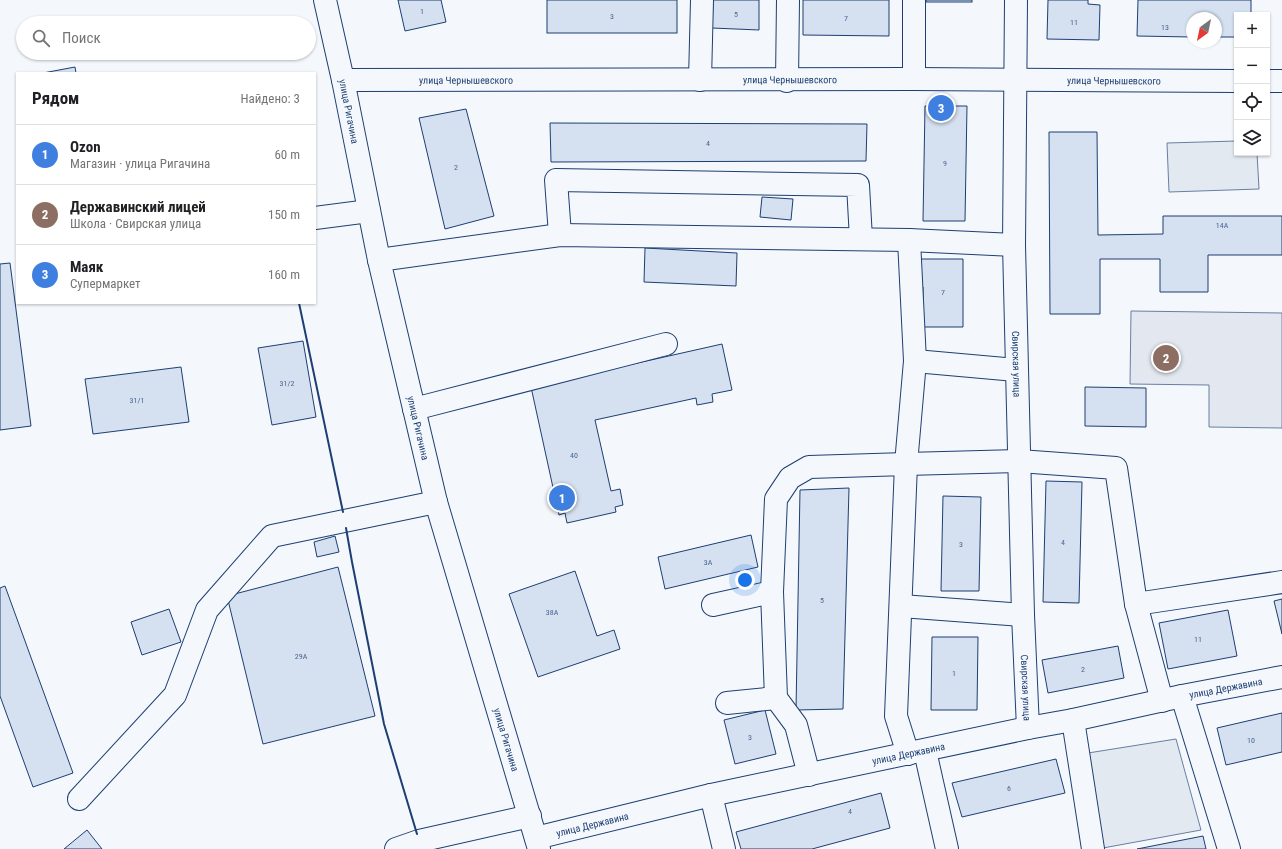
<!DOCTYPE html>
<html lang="ru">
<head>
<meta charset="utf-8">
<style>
  :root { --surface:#fff; --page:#f2f2f2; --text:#202124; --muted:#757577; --line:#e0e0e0; --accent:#d93025 }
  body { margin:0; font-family:"Roboto Condensed",sans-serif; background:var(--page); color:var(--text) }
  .controls { position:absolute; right:12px; top:12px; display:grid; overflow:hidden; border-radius:0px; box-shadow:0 1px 3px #0004 }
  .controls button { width:36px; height:36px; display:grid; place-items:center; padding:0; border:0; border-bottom:1px solid var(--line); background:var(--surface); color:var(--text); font:20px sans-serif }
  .compass { position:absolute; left:1186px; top:12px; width:36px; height:36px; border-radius:50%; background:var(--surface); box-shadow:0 1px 3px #0004; rotate:213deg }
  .you { position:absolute; left:745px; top:580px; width:14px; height:14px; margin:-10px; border:3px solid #fff; border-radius:50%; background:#1a73e8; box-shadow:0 0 0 6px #1a73e833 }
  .badge { display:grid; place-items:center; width:26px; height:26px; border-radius:50%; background:var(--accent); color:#fff; font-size:13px; font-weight:700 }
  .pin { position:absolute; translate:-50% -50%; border:2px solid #fff; box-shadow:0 1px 4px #0006 }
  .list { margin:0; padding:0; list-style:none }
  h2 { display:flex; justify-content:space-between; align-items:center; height:52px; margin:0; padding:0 16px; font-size:17px }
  h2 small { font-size:13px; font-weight:400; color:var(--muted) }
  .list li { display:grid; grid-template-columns:26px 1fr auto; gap:12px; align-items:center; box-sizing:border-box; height:60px; padding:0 16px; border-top:1px solid var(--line) }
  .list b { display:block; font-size:15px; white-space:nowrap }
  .list p { margin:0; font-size:13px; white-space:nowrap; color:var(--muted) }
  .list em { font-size:13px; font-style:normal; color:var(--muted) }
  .icon { flex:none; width:22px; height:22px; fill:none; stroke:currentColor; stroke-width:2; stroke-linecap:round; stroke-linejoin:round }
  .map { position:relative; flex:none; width:1282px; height:849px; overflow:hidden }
  .search { position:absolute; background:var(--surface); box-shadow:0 1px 3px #0004; left:16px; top:16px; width:300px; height:44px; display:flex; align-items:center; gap:10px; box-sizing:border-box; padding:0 14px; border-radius:22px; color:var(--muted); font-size:15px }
  .panel { position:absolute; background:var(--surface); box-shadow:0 1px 3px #0004; left:16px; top:72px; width:300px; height:232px; border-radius:0px }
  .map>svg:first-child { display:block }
</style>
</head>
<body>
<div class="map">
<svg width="1282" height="849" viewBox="0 0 1282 849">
  <rect width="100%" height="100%" fill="#f4f7fb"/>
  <!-- green -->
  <g fill="#e3e9f0" stroke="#687fa3">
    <path d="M1237 141V153H1257L1259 189 1169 192 1167 143Z"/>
    <path d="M1176 739 1201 830 1103 848 1088 753Z"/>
  </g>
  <!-- parking -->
  <path fill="#e3e8f0" stroke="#687fa3" d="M1131 311 1282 313V428L1209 427V385L1130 384Z"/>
  <!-- building -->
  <g fill="#d5e0f0" stroke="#1d3f73">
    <path d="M398 0H441L446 22 405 31Z"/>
    <rect x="547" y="0" width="130" height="33"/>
    <path d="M713 0H759V30L712 28Z"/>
    <path d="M803 0H889V36L803 35Z"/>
    <rect x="926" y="0" width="46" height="2"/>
    <path d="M1048 0H1088V4L1100 5 1099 40 1047 39Z"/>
    <path d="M1138 0H1251V15H1237V37H1216V18H1192V37L1137 36Z"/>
    <path d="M75 67 76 73H43Z"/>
    <path d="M925 106H967L965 221H923Z"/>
    <path d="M466 109 494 216 445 229 419 118Z"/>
    <path d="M550 123 867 124 866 161 551 162Z"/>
    <path d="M1049 132H1097L1098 235 1163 234V216H1282V255H1208V292H1160V259H1100V314H1050Z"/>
    <path d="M762 197 793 199 791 220 760 217Z"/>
    <path d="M645 248 737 253 736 286 644 282Z"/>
    <path d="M920 259H963V327H919V298H923V287H919Z"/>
    <path d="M10 263 31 426 0 430V264Z"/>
    <path d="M303 341 316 417 272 425 258 348Z"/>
    <path d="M722 344 732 390 712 394 713 402 697 405 696 398 595 420 611 491 620 489 623 505 615 507 616 512 567 523 565 513 559 515 531 387Z"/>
    <path d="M181 367 189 422 93 434 85 379Z"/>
    <path d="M1085 387 1146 388V427L1085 426Z"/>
    <path d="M1046 481 1082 482 1079 603 1043 602Z"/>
    <path d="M849 488 843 709 796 710 800 490Z"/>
    <path d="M943 496 981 497 979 591H941Z"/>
    <path d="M751 535 758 567 665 589 658 557Z"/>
    <path d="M335 536 339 552 317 557 314 542Z"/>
    <path d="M338 567 375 716 263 744 227 596Z"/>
    <path d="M575 571 597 636 614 630 620 649 538 677 509 594Z"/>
    <path d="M5 586 73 773 33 787 0 696V588Z"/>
    <path d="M1282 599V634L1274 601Z"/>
    <path d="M169 609 181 642 142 655 131 622Z"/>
    <path d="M1228 610 1237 656 1168 669 1159 623Z"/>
    <path d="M932 637H978L977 710H931Z"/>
    <path d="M1118 646 1124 678 1048 693 1042 660Z"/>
    <path d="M765 710 776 754 735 764 724 720Z"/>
    <path d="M1282 713V752L1226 765 1217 728Z"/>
    <path d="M1056 759 1065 793 962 817 952 783Z"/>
    <path d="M881 793 890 828 812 849H741L736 832Z"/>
    <path d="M87 830 102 849H64Z"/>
    <path d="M1203 836 1206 849H1137Z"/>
  </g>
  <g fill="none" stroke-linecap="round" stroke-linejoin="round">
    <!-- minor casing -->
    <g stroke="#1d3f73" stroke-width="24">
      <g id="minor">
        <path d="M914 0V79"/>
        <path id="s1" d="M1016 0 1014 245 1023 615 1028 728"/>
        <path id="s2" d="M343 80 914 79 1237 81"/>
        <path d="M700 80 702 0"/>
        <path d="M787 81 788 0"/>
        <path d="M1267 81H1282"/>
        <path d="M315 218 369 211"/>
        <path d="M560 235 556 180 858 185 861 239"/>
        <path d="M909 240 915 361 906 464 1019 461 1116 468 1136 604 1162 701"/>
        <path d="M379 260 560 235 909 240 1014 245"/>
        <path d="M915 361 1016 370"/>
        <path d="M414 409 666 344"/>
        <path d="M1136 604 1282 582"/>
        <path d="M713 605 772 592"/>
        <path d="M901 606 1023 615"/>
        <path d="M1182 696 1229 849"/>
        <path d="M727 703 776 698"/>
        <path d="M1073 720 1093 849"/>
        <path d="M925 751 947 849"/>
        <path d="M809 775 796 725 776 698 772 592 776 499 790 478 809 467 906 464 896 716 908 754"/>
        <path d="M711 795 724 849"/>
        <path d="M79 799 175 695 207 610 272 536 436 502"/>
        <path id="s3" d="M536 838 711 795 1028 728 1073 720 1182 696 1282 677"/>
        <path d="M396 849 419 841 530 816"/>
      </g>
    </g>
    <!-- major casing -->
    <g stroke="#1d3f73" stroke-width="24">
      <g id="major">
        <path id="s4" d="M325 0 343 80 379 260 436 502 539 849"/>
      </g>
    </g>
    <!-- minor -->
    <use href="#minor" stroke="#f4f7fb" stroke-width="22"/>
    <!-- major -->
    <use href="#major" stroke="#f4f7fb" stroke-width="22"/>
    <!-- wall -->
    <g stroke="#1d3f73" stroke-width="2">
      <path d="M299 303 343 512"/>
      <path d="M346 528 352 562 384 724 417 834"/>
    </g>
  </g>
  <g text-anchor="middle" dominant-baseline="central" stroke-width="3" stroke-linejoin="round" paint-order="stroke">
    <!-- number labels -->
    <g font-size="8" fill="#4b6792">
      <text x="422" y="11">1</text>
      <text x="736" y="14">5</text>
      <text x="612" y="16">3</text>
      <text x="846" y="18">7</text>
      <text x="1074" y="22">11</text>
      <text x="1165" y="27">13</text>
      <text x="708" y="143">4</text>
      <text x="945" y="163">9</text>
      <text x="456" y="167">2</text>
      <text x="1222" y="225">14А</text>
      <text x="943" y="292">7</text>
      <text x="287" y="383">31/2</text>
      <text x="137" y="400">31/1</text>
      <text x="574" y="455">40</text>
      <text x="1063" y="542">4</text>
      <text x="961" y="544">3</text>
      <text x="708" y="562">3А</text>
      <text x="822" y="600">5</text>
      <text x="552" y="612">38А</text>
      <text x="1198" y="639">11</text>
      <text x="301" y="656">29А</text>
      <text x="1083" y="669">2</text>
      <text x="954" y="673">1</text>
      <text x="750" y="737">3</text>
      <text x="1251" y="740">10</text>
      <text x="1009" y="788">6</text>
      <text x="850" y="811">4</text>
    </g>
    <!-- street labels -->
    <g font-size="10" fill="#1d3f73" stroke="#f4f7fb">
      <text stroke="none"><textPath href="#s2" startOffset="123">улица Чернышевского</textPath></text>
      <text stroke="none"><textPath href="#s2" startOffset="447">улица Чернышевского</textPath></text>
      <text stroke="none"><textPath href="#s2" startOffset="771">улица Чернышевского</textPath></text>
      <text stroke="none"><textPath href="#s4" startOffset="114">улица Ригачина</textPath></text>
      <text stroke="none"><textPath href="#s1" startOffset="364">Свирская улица</textPath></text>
      <text stroke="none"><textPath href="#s4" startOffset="438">улица Ригачина</textPath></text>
      <text stroke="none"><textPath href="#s3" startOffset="706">улица Державина</textPath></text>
      <text stroke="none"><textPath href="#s1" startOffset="688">Свирская улица</textPath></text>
      <text stroke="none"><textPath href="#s4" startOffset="762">улица Ригачина</textPath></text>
      <text stroke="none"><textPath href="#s3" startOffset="382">улица Державина</textPath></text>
      <text stroke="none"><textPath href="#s3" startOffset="58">улица Державина</textPath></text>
    </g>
  </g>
</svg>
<div class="controls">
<button>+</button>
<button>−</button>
<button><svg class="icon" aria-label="locate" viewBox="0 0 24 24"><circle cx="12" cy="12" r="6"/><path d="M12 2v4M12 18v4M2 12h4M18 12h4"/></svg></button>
<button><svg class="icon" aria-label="layers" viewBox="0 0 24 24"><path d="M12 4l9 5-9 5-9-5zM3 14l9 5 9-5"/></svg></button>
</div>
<svg class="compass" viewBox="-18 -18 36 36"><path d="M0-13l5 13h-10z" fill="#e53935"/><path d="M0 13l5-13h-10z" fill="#757577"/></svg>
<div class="you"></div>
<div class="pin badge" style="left:562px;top:498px;background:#3f7fe0">1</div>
<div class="pin badge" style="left:1166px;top:358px;background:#8d6e63">2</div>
<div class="pin badge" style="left:941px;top:108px;background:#3f7fe0">3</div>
<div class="search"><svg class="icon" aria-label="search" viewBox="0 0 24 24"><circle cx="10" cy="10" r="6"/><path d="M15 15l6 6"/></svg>Поиск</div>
<section class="panel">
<h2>Рядом<small>Найдено: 3</small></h2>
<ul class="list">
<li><span class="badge" style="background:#3f7fe0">1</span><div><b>Ozon</b><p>Магазин · улица Ригачина</p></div><em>60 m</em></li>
<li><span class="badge" style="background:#8d6e63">2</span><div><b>Державинский лицей</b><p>Школа · Свирская улица</p></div><em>150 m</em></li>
<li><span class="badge" style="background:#3f7fe0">3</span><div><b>Маяк</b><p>Супермаркет</p></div><em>160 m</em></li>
</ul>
</section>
</div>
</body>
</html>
